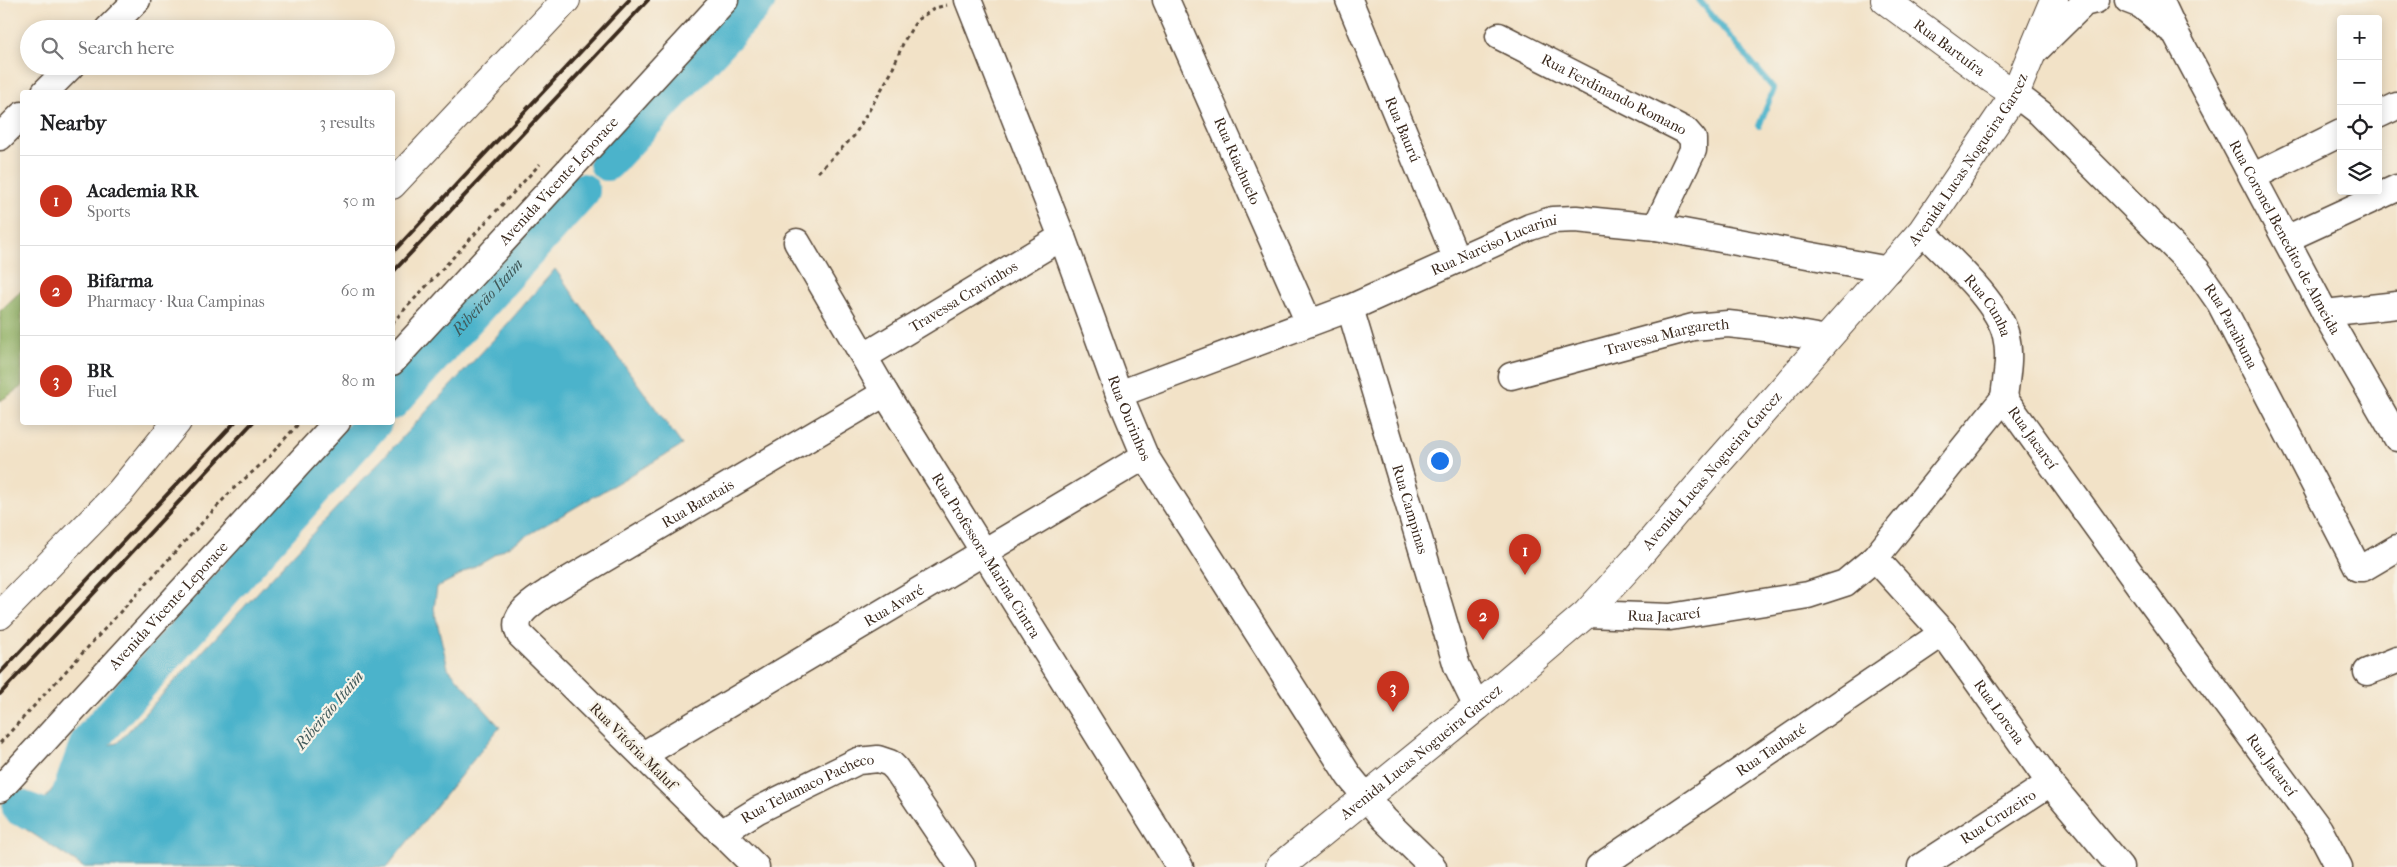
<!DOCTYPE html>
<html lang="en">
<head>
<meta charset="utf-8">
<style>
  :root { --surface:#fff; --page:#f2f2f2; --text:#202124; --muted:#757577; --line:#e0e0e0; --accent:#c8321e }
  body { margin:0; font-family:"IM FELL French Canon",serif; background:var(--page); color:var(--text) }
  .controls { position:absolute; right:15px; top:15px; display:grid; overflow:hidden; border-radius:5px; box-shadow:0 2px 12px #0003 }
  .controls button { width:45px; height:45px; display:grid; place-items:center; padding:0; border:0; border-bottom:1px solid var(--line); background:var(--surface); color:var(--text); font:25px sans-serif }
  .you { position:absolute; left:1439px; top:460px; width:18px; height:18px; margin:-12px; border:4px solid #fff; border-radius:50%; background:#1a73e8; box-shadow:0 0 0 8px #1a73e833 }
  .badge { display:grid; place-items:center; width:32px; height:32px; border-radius:50%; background:var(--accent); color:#fff; font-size:16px; font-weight:700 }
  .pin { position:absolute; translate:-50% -41px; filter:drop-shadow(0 1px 2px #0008) }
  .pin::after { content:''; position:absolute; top:26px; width:18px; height:15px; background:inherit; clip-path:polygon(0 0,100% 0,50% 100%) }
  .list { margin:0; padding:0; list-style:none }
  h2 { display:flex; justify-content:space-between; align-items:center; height:65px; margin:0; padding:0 20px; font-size:21px }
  h2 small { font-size:16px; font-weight:400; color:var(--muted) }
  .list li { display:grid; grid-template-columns:32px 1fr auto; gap:15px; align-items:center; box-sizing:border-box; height:90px; padding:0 20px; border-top:1px solid var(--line) }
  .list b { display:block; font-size:19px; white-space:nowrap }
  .list p { margin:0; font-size:16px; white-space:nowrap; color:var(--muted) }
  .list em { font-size:16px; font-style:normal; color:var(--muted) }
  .icon { flex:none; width:28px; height:28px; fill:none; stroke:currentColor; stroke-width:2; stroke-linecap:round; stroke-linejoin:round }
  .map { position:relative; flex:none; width:2397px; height:867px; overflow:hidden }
  .search { position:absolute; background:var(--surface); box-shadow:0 2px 12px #0003; left:20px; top:20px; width:375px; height:55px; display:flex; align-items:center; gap:12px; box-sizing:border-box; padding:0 18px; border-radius:28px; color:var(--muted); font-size:19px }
  .panel { position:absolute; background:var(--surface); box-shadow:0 2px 12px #0003; left:20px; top:90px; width:375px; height:335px; border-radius:5px }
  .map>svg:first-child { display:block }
</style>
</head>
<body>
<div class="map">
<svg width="2397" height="867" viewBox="0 0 2397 867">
  <rect width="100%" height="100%" fill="#f7f3e8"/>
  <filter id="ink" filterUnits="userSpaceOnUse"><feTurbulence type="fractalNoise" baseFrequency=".02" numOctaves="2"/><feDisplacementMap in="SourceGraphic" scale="10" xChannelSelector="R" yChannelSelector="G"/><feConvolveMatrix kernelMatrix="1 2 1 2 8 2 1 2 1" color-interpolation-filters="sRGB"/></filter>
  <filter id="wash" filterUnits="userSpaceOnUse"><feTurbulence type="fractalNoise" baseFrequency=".0096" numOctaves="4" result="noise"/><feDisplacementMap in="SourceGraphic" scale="20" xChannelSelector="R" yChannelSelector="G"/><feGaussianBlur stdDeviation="1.12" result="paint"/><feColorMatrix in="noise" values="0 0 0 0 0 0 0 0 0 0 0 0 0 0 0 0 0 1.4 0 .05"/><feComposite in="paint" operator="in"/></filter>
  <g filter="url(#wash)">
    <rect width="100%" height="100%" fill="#f2e2c7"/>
    <!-- forest -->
    <path fill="#90b064" stroke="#666d41" d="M22 290V387L0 401V311Z"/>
    <!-- water -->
    <path fill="#4cb3cb" stroke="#446e74" d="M555 269 682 445 453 579 437 587 434 609 448 668 500 727 387 867H83L24 828 80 751 117 743 495 338Z"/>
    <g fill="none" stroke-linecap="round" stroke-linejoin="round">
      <!-- stream -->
      <path stroke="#4cb3cb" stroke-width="6" d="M1699 0 1774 89 1759 126"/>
      <!-- river -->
      <g stroke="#4cb3cb" stroke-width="36">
        <path d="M607 163 758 0"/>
        <path id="s1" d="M392 402 582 191"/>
        <path d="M69 796 88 742 374 422"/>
        <path d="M20 808 82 830"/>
      </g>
    </g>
  </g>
  <g filter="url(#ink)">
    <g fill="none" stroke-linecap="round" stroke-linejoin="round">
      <!-- minor casing -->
      <g stroke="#564637" stroke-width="29">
        <g id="minor">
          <path id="s2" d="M968 0 1062 237 1119 394 1145 456 1349 776 1384 819 1433 867"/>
          <path id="s3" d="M1166 0 1309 323"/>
          <path id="s4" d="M1349 0 1457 260"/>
          <path d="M2128 0 2141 5 2170 29"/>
          <path id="s5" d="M2160 0 2176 34 2325 313 2397 438"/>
          <path d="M108 29 137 0"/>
          <path id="s6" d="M1499 36 1686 131 1693 139V150L1656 227"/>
          <path d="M2032 54 2084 3 2096 0"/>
          <path d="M45 92 71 66"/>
          <path id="s7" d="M2015 94 2040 113 2197 270 2220 303 2358 568H2363L2397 548"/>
          <path d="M2378 115 2397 106"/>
          <path d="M0 137 22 115"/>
          <path d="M2254 176 2341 133"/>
          <path id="s8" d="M1922 231C1947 257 1999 302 2006 336 2011 356 2006 378 2004 398"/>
          <path d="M2286 239 2397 188"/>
          <path id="s9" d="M797 242 885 393 1180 867"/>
          <path id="s10" d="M1350 308 1457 666 1477 707"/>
          <path d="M2325 313 2397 305"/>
          <path id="s11" d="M865 356 1062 237"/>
          <path id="s12" d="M392 362 725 0"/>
          <path id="s13" d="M1511 376 1693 327 1728 324 1765 328 1827 339"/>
          <path id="s14" d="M1119 394 1350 308 1530 227 1552 220 1576 219 1656 227 1889 270"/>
          <path id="s15" d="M2004 398 2146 595 2319 829 2339 867"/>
          <path id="s16" d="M1875 558 1943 633 2050 783 2120 867"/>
          <path id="s17" d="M1586 614 1670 617 1808 595 1845 583 1875 558 2004 398"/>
          <path d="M2367 672 2397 660"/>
          <path id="s18" d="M643 755 1145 456"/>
          <path id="s19" d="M0 789 337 422"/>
          <path id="s20" d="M721 833 758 810 858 761 878 759 890 763 896 769 962 867"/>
          <path id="s21" d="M756 867 520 635C509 615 534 602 548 592L885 393"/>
          <path id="s22" d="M1599 867 1943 633"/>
          <path id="s23" d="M1921 867 2050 783"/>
        </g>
      </g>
      <!-- major casing -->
      <g stroke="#564637" stroke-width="30">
        <g id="major">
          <path id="s24" d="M1885 0 1992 79 2015 94"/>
          <path d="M392 185 566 0"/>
          <path d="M0 615 120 492 177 422"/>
          <path id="s25" d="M1280 867 1477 707 1586 614 1636 559 1715 466 1922 231 2015 94 2054 0"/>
        </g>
      </g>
      <!-- path -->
      <g stroke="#564637" stroke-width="3" stroke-dasharray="4 4" stroke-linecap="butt">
        <path d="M818 172 854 136 891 73 904 41 917 20 935 8 947 5"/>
        <path d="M392 323 540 164"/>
        <path d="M0 743 233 489 265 461 300 422"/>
      </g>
      <!-- minor -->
      <use href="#minor" stroke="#fff" stroke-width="26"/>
      <!-- major -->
      <use href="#major" stroke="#fff" stroke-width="28"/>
      <!-- rail -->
      <g stroke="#3b2a1e" stroke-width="4">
        <path d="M392 253 629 0"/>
        <path d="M392 273 648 0"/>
        <path d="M0 673 235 422"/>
        <path d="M0 694 253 422"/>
      </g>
    </g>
  </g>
  <g text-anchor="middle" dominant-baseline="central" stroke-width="4.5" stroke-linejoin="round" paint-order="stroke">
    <!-- street labels -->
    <g font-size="15" fill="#3b2a1e" stroke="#f7f3e8">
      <text stroke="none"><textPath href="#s24" startOffset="80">Rua Bartuíra</textPath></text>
      <text stroke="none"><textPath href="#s6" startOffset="129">Rua Ferdinando Romano</textPath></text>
      <text stroke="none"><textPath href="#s4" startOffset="140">Rua Baurú</textPath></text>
      <text stroke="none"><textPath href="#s25" startOffset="992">Avenida Lucas Nogueira Garcez</textPath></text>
      <text stroke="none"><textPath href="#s3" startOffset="176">Rua Riachuelo</textPath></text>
      <text stroke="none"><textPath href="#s12" startOffset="246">Avenida Vicente Leporace</textPath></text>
      <text stroke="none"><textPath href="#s5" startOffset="268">Rua Coronel Benedito de Almeida</textPath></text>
      <text stroke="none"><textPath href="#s14" startOffset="404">Rua Narciso Lucarini</textPath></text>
      <text stroke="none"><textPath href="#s11" startOffset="115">Travessa Cravinhos</textPath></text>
      <text stroke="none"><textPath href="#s8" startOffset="100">Rua Cunha</textPath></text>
      <text stroke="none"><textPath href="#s7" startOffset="319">Rua Paraibuna</textPath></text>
      <text stroke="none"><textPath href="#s13" startOffset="161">Travessa Margareth</textPath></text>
      <text stroke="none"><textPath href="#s2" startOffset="448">Rua Ourinhos</textPath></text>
      <text stroke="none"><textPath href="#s15" startOffset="49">Rua Jacareí</textPath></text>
      <text stroke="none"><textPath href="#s25" startOffset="588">Avenida Lucas Nogueira Garcez</textPath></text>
      <text stroke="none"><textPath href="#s21" startOffset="562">Rua Batatais</textPath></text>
      <text stroke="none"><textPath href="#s10" startOffset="210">Rua Campinas</textPath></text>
      <text stroke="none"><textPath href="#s9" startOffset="366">Rua Professora Marina Cintra</textPath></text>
      <text stroke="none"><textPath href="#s19" startOffset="249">Avenida Vicente Leporace</textPath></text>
      <text stroke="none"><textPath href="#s18" startOffset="292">Rua Avaré</textPath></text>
      <text stroke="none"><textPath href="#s17" startOffset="78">Rua Jacareí</textPath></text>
      <text stroke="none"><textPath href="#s16" startOffset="198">Rua Lorena</textPath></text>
      <text transform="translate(633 746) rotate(45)">Rua Vitória Maluf</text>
      <text stroke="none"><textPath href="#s22" startOffset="208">Rua Taubaté</textPath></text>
      <text stroke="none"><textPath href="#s25" startOffset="182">Avenida Lucas Nogueira Garcez</textPath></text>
      <text stroke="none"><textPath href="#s15" startOffset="454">Rua Jacareí</textPath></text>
      <text stroke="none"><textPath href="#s20" startOffset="98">Rua Telamaco Pacheco</textPath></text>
      <text stroke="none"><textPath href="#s23" startOffset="92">Rua Cruzeiro</textPath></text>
    </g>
    <!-- water labels -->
    <g font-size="16" font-style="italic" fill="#415a5b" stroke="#f7f3e8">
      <text stroke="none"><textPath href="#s1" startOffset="142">Ribeirão Itaim</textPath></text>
      <text transform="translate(329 710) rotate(-50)">Ribeirão Itaim</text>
    </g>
  </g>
</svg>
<div class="controls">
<button>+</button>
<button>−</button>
<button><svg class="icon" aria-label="locate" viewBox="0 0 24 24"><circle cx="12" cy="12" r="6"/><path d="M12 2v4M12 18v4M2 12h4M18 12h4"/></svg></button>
<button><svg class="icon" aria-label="layers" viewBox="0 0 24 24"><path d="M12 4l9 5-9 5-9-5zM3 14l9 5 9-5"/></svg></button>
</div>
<div class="you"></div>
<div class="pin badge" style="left:1525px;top:575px">1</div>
<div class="pin badge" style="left:1483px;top:640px">2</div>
<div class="pin badge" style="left:1393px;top:712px">3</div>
<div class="search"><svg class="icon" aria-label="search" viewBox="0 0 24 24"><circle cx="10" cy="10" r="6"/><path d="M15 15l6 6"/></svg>Search here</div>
<section class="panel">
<h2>Nearby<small>3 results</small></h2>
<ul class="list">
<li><span class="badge">1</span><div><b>Academia RR</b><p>Sports</p></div><em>50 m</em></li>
<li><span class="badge">2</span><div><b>Bifarma</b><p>Pharmacy · Rua Campinas</p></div><em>60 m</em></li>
<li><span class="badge">3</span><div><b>BR</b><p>Fuel</p></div><em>80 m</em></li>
</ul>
</section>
</div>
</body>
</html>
